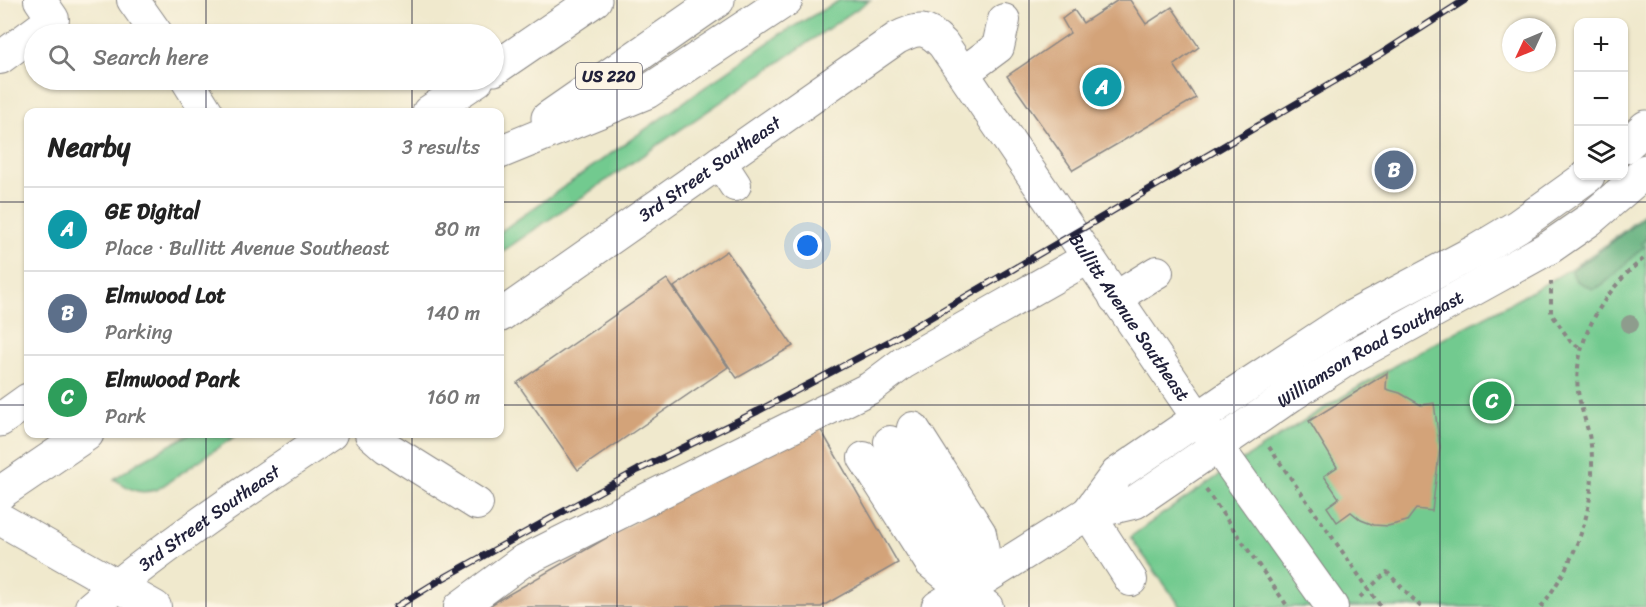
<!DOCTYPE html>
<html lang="en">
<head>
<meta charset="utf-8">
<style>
  :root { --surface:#fff; --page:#f2f2f2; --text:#222; --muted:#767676; --line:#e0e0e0; --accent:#d93025 }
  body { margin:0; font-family:Sriracha,sans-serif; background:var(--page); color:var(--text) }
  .controls { position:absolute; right:18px; top:18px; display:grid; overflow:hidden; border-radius:12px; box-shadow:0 2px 4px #0004 }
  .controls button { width:54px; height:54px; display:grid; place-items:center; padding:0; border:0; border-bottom:2px solid var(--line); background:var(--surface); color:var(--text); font:30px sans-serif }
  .compass { position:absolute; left:1502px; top:18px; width:54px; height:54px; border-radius:50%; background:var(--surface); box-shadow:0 2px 4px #0004; rotate:226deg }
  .you { position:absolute; left:808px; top:246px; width:21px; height:21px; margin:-15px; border:4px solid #fff; border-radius:50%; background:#1a73e8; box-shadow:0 0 0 9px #1a73e833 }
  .badge { display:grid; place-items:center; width:39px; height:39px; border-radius:50%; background:var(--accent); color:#fff; font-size:20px; font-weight:700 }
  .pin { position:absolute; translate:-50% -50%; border:3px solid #fff; box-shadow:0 2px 6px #0006 }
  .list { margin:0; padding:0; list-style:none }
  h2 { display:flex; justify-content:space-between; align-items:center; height:78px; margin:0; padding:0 24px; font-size:26px }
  h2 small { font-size:20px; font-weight:400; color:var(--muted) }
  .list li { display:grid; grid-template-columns:39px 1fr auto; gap:18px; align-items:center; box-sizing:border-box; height:84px; padding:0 24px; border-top:2px solid var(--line) }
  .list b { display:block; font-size:22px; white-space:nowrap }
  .list p { margin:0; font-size:20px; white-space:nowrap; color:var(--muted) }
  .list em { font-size:20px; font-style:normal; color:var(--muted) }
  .icon { flex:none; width:33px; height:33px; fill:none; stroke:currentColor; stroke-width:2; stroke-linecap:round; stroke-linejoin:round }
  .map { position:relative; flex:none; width:1646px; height:607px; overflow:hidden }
  .search { position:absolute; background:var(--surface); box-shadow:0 2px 4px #0004; left:24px; top:24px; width:480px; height:66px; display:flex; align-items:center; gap:15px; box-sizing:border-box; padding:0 21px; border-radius:33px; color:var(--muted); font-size:22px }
  .panel { position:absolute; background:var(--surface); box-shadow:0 2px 4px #0004; left:24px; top:108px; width:480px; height:330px; border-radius:12px }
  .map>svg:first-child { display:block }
</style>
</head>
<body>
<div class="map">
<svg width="1646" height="607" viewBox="0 0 1646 607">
  <rect width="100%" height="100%" fill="#fcf5e5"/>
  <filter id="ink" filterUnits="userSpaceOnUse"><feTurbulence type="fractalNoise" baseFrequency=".0167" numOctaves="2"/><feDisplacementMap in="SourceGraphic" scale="12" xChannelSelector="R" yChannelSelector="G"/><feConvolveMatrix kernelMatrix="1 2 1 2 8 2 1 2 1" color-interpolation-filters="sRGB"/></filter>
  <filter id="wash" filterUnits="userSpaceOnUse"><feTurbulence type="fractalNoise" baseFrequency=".008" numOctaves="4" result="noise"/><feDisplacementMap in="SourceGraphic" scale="24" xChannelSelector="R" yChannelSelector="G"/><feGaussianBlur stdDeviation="1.35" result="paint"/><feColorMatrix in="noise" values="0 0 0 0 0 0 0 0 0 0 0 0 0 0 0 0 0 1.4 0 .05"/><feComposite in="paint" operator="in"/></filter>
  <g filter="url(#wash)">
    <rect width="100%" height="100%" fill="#f0e9cd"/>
    <!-- green -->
    <g fill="#72ca8f" stroke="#4a7665" stroke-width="1.5">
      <path d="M840 0H870L500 253V232L779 35Z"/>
      <path d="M1646 212V607H1181L1130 537C1215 476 1304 419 1394 366 1479 316 1572 280 1646 212Z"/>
      <path d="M190 434H238L158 489C138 496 131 489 114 479L139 462Z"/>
    </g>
    <!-- forest -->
    <path fill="#5dae7a" stroke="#40685a" stroke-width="1.5" d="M1646 216V239L1641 243 1644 247C1630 257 1607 286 1593 289L1576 281 1572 272 1574 268 1591 258Z"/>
    <g id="blocks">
      <!-- building -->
      <g fill="#d3a379">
        <path d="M1118 0H1130L1146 24 1172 7 1199 47 1174 65 1196 98 1073 170 1007 76 1070 33 1062 19 1074 10 1083 23Z"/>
        <path d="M727 251 793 346 737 378 674 287Z"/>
        <path d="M667 279 728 367 578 470 517 383Z"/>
        <path d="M1387 373 1386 389 1400 393 1421 405 1434 403 1440 447 1432 511 1416 509 1407 521 1388 526 1374 525 1361 520 1351 512 1337 522 1327 507 1339 498 1324 476 1337 467 1309 421Z"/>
        <path d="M814 418 898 563 821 607H487Z"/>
      </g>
    </g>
  </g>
  <g filter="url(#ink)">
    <use href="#blocks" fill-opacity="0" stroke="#898684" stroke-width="1.5"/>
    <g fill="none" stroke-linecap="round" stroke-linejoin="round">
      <!-- minor casing -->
      <g stroke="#898684" stroke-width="34">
        <g id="minor">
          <path d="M133 0 157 34"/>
          <path d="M0 58 53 19 40 0"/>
          <path d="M963 73 998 47 1004 20"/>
          <path d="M187 80 207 112"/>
          <path d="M720 162 735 185"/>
          <path d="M1115 298 1157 272"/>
          <path id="s1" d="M500 316 897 38C918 27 927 27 943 44L1217 446 1332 607"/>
          <path d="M913 428 980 533 987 576"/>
          <path d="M371 434 386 447 477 504"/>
          <path d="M890 442 957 547 966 590"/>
          <path d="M864 458 931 563 987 607"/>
          <path d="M1088 513 1131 580"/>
          <path d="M0 519 155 607"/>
          <path id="s2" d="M91 607C166 544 249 489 331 434"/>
          <path d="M460 607 521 562 870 388 903 363 1088 258"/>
        </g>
      </g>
      <!-- major casing -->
      <g stroke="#898684" stroke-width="35">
        <g id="major">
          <path d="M1624 147 1646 127"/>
          <path d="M1088 513 1117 474 1237 392 1348 319 1478 250 1518 226 1588 176"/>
          <path id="s3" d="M938 607 1088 513 1135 502 1291 395 1347 359 1550 247 1589 220 1646 171"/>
        </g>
      </g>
      <!-- highway casing -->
      <g stroke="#898684" stroke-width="35">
        <g id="highway">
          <path d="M494 69 595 0"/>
          <path d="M429 112 477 80"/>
          <path d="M548 118 718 0"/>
          <path d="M500 152 647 92 786 0"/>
          <path d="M0 420 28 400"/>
          <path d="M0 493 87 434"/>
        </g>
      </g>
      <!-- path -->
      <g stroke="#898684" stroke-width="4" stroke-dasharray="4.5 4.5" stroke-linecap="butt">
        <path d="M1551 281V313L1571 342 1582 349"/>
        <path d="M1269 447 1381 607"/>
        <path d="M1206 490 1288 607"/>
        <path d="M1360 597 1387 572 1421 607"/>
        <path d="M1541 607C1571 567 1593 518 1592 467 1592 458 1592 448 1590 440 1587 423 1580 407 1578 391 1572 340 1607 286 1646 257"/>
      </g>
      <!-- minor -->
      <use href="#minor" stroke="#fff" stroke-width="32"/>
      <!-- major -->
      <use href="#major" stroke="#fff" stroke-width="33"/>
      <!-- highway -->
      <use href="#highway" stroke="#fff" stroke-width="33"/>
      <!-- rail casing -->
      <g stroke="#22223b" stroke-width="7">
        <path id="rail" d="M396 607 440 580 638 470 758 411 890 341 1381 54 1465 0"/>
      </g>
      <!-- rail -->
      <use href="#rail" stroke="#fcf5e5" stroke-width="4.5" stroke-dasharray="14" stroke-linecap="butt"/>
    </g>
    <!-- trees -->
    <circle fill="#8e9c8d" cx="1630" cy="324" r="9"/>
  </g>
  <!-- grid -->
  <path fill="none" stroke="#22223b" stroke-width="1.5" stroke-opacity="0.55" d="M206 0V34M412 0V34M617 0V607M823 0V607M1029 0V607M1234 0V607M1440 0V607M206 80V112M412 80V112M0 202H28M500 202H1646M0 405H28M500 405H1646M206 434V607M412 434V607"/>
  <g text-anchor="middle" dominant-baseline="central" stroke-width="6" stroke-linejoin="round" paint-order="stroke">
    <!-- shield labels -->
    <rect fill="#fcf5e5" stroke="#63616e" stroke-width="1.5" x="576" y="63" width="66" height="26" rx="4.5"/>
    <g font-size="16" font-weight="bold" fill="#22223b">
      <text x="609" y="76">US 220</text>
    </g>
    <!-- street labels -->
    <g font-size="18" fill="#22223b" stroke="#fcf5e5">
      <text stroke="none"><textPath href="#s1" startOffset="256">3rd Street Southeast</textPath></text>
      <text stroke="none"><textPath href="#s1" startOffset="867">Bullitt Avenue Southeast</textPath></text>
      <text stroke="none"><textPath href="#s3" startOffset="506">Williamson Road Southeast</textPath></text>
      <text stroke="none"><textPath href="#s2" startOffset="148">3rd Street Southeast</textPath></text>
    </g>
  </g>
</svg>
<div class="controls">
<button>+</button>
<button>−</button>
<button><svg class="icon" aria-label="layers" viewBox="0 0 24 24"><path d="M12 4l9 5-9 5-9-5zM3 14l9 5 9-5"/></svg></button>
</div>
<svg class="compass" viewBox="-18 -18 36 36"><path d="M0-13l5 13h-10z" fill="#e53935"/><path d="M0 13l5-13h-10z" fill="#767676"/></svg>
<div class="you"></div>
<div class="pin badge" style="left:1102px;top:87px;background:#0f9aa8">A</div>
<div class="pin badge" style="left:1394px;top:170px;background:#5c6f8a">B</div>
<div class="pin badge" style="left:1492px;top:401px;background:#2e9e5b">C</div>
<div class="search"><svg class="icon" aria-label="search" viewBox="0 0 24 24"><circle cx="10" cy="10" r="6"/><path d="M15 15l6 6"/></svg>Search here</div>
<section class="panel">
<h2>Nearby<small>3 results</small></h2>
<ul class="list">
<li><span class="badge" style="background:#0f9aa8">A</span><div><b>GE Digital</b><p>Place · Bullitt Avenue Southeast</p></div><em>80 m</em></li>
<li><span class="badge" style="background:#5c6f8a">B</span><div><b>Elmwood Lot</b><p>Parking</p></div><em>140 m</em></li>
<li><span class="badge" style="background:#2e9e5b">C</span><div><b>Elmwood Park</b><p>Park</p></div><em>160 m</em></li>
</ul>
</section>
</div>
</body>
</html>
